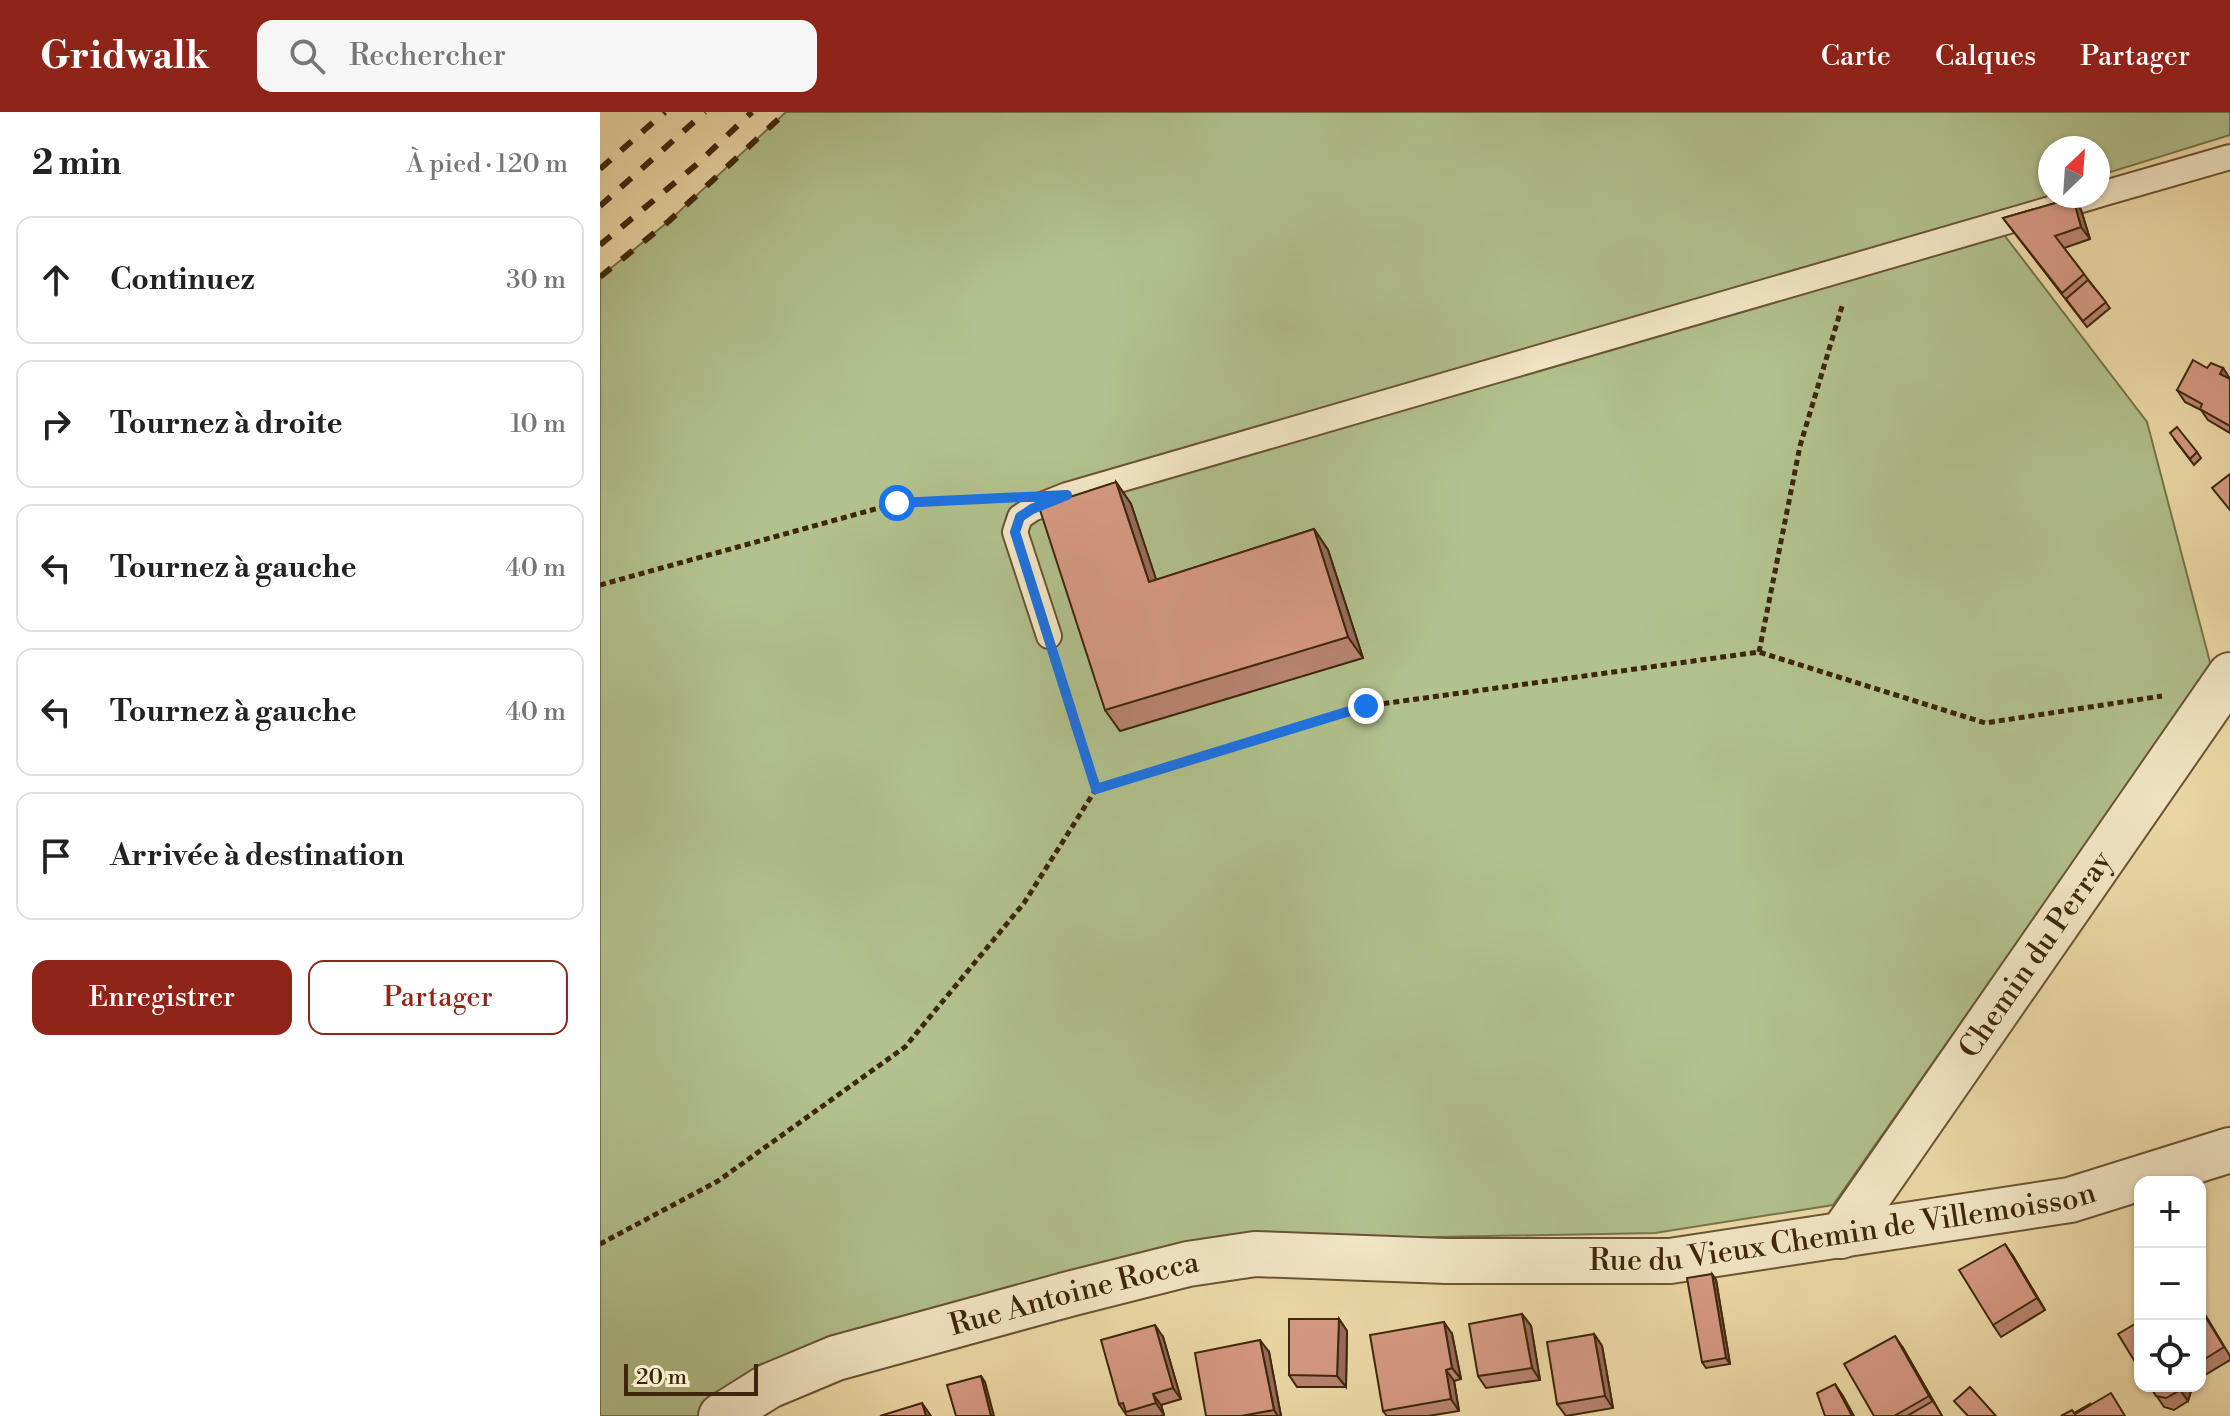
<!DOCTYPE html>
<html lang="fr">
<head>
<meta charset="utf-8">
<style>
  :root { --surface:#fff; --page:#f6f6f6; --text:#222; --muted:#767676; --line:#e0e0e0; --accent:#8f2418 }
  body { margin:0; font-family:"Libre Bodoni",serif; background:var(--page); color:var(--text) }
  .controls { position:absolute; right:24px; bottom:24px; display:grid; overflow:hidden; border-radius:16px; box-shadow:0 2px 6px #0004 }
  .controls button { width:72px; height:72px; display:grid; place-items:center; padding:0; border:0; border-bottom:2px solid var(--line); background:var(--surface); color:var(--text); font:40px sans-serif }
  .compass { position:absolute; left:1438px; top:24px; width:72px; height:72px; border-radius:50%; background:var(--surface); box-shadow:0 2px 6px #0004; rotate:25deg }
  .scale { position:absolute; left:24px; bottom:20px; width:134px; box-sizing:border-box; padding-left:8px; border:4px solid #3d260b; border-top:0; font-size:22px; line-height:28px; white-space:nowrap; color:#3d260b; -webkit-text-stroke:6px #f5e9c8; paint-order:stroke }
  .stop { position:absolute; width:24px; height:24px; margin:-18px; border:6px solid #1a73e8; border-radius:50%; background:#fff }
  .stop.end { background:#1a73e8; border-color:#fff; box-shadow:0 2px 8px #0008 }
  .list { margin:0; padding:0; list-style:none }
  h2 { display:flex; justify-content:space-between; align-items:center; height:104px; margin:0; padding:0 32px; font-size:34px }
  h2 small { font-size:26px; font-weight:400; color:var(--muted) }
  .list li { display:grid; grid-template-columns:52px 1fr auto; gap:24px; align-items:center; box-sizing:border-box; height:128px; margin:0 16px 16px; padding:0 16px; border:2px solid var(--line); border-radius:16px }
  .list b { display:block; font-size:30px; white-space:nowrap }
  .list em { font-size:26px; font-style:normal; color:var(--muted) }
  .actions { display:flex; gap:16px; padding:24px 32px }
  .actions a { flex:1; padding:18px 0; border:2px solid var(--accent); border-radius:16px; text-align:center; font-size:28px; color:var(--accent) }
  .actions .main { background:var(--accent); color:#fff }
  .icon { flex:none; width:44px; height:44px; fill:none; stroke:currentColor; stroke-width:2; stroke-linecap:round; stroke-linejoin:round }
  .map { position:relative; flex:none; width:1630px; height:1304px; overflow:hidden }
  header { display:flex; align-items:center; gap:48px; box-sizing:border-box; height:112px; padding:0 40px; background:var(--accent); color:#fff }
  header strong { font-size:38px }
  nav { display:flex; gap:44px; margin-inline-start:auto; font-size:28px }
  .search { width:560px; height:72px; background:var(--page); display:flex; align-items:center; gap:20px; box-sizing:border-box; padding:0 28px; border-radius:16px; color:var(--muted); font-size:30px }
  main { display:flex }
  aside { flex:1; background:var(--surface) }
  .map>svg:first-child { display:block }
</style>
</head>
<body>
<header>
<strong>Gridwalk</strong>
<div class="search"><svg class="icon" aria-label="search" viewBox="0 0 24 24"><circle cx="10" cy="10" r="6"/><path d="M15 15l6 6"/></svg>Rechercher</div>
<nav><a>Carte</a><a>Calques</a><a>Partager</a></nav>
</header>
<main>
<aside>
<h2>2 min<small>À pied · 120 m</small></h2>
<ul class="list">
<li><svg class="icon" aria-label="ahead" viewBox="0 0 24 24"><path d="M12 20V5M6 11l6-6 6 6"/></svg><div><b>Continuez</b></div><em>30 m</em></li>
<li><svg class="icon" aria-label="right" viewBox="0 0 24 24"><path d="M7 20v-9h11M14 6l5 5-5 5"/></svg><div><b>Tournez à droite</b></div><em>10 m</em></li>
<li><svg class="icon" aria-label="left" viewBox="0 0 24 24"><path d="M17 20v-9H6M10 6l-5 5 5 5"/></svg><div><b>Tournez à gauche</b></div><em>40 m</em></li>
<li><svg class="icon" aria-label="left" viewBox="0 0 24 24"><path d="M17 20v-9H6M10 6l-5 5 5 5"/></svg><div><b>Tournez à gauche</b></div><em>40 m</em></li>
<li><svg class="icon" aria-label="arrive" viewBox="0 0 24 24"><path d="M6 21V4h12l-3 4 3 4H6"/></svg><div><b>Arrivée à destination</b></div></li>
</ul>
<div class="actions"><a class="main">Enregistrer</a><a>Partager</a></div>
</aside>
<div class="map">
<svg width="1630" height="1304" viewBox="0 0 1630 1304">
  <rect width="100%" height="100%" fill="#efddaa"/>
  <filter id="stains"><feTurbulence type="fractalNoise" baseFrequency=".0025" numOctaves="4"/><feColorMatrix values="0 0 0 0 .2 0 0 0 0 .09 0 0 0 0 .02 0 0 0 .5 -.17"/></filter>
  <radialGradient id="worn" r=".72"><stop offset=".6" stop-color="#630" stop-opacity="0"/><stop offset="1" stop-color="#630" stop-opacity=".3"/></radialGradient>
  <!-- green -->
  <path fill="#b2c28e" stroke="#78744c" stroke-width="2" d="M186 0H1630V23L1498 64V36H1450V83L1392 107 1547 310 1611 554 1233 1093 1055 1121 836 1125 620 1146 121 1304H0V165L69 109Z"/>
  <g fill="none" stroke-linecap="round" stroke-linejoin="round">
    <!-- service casing -->
    <g stroke="#6a5433" stroke-width="28">
      <g id="service">
        <path d="M1498 83 1630 45"/>
        <path d="M449 524 415 420 420 405 432 397 467 383 1495 84"/>
      </g>
    </g>
    <!-- minor casing -->
    <g stroke="#6a5433" stroke-width="48">
      <g id="minor">
        <path id="s1" d="M1241 1124 1630 563"/>
        <path id="s2" d="M121 1304 169 1274 236 1246 469 1182 588 1152 655 1142 847 1149"/>
      </g>
    </g>
    <!-- tertiary casing -->
    <g stroke="#6a5433" stroke-width="48">
      <g id="tertiary">
        <path id="s3" d="M847 1149H1070L1470 1088 1630 1038"/>
      </g>
    </g>
    <!-- path -->
    <g stroke="#3d260b" stroke-width="5" stroke-dasharray="6 4" stroke-linecap="butt">
      <path d="M0 473 297 391 392 386"/>
      <path d="M1159 540 1200 334 1243 191"/>
      <path d="M496 677 766 594 1159 540 1385 611 1562 584"/>
      <path d="M0 1132 118 1069 305 935 424 791 496 677 459 557"/>
    </g>
    <!-- service -->
    <use href="#service" stroke="#f5e9c8" stroke-width="24"/>
    <!-- minor -->
    <use href="#minor" stroke="#f5e9c8" stroke-width="44"/>
    <!-- tertiary -->
    <use href="#tertiary" stroke="#f5e9c8" stroke-width="44"/>
    <!-- rail -->
    <g stroke="#3d260b" stroke-width="6" stroke-dasharray="14 14" stroke-linecap="butt">
      <path d="M0 57 65 0"/>
      <path d="M0 94 105 0"/>
      <path d="M0 133 96 53 152 0"/>
      <path d="M0 165 69 109 186 0"/>
    </g>
  </g>
  <!-- wall -->
  <g fill="#b98572" stroke="#3d260b" stroke-width="2">
    <path d="M1473 86 1481 98 1490 127 1464 136 1510 196 1487 215 1403 106Z"/>
    <path d="M1607 256H1623L1630 267V321L1608 308 1601 298 1585 290 1577 278Z"/>
    <path d="M1574 327 1597 340 1601 346 1594 353Z"/>
    <path d="M516 370 531 392 556 468 714 417 728 438 763 546 520 619 505 598Z"/>
    <path d="M1413 1144 1445 1198 1401 1225 1393 1213Z"/>
    <path d="M1112 1162 1116 1168 1130 1252 1106 1256 1102 1250Z"/>
    <path d="M1600 1194 1630 1244V1248L1600 1266Z"/>
    <path d="M922 1202 931 1214 940 1268 886 1276 878 1264Z"/>
    <path d="M739 1207 747 1219 746 1275H697L689 1263Z"/>
    <path d="M852 1222 861 1267 854 1269 859 1299 828 1304H787L783 1299Z"/>
    <path d="M994 1222 1002 1234 1013 1296 966 1304 957 1292Z"/>
    <path d="M563 1225 581 1287 561 1293 564 1303 561 1304H527L519 1292Z"/>
    <path d="M1303 1236 1342 1304H1274Z"/>
    <path d="M669 1240 681 1304H606Z"/>
    <path d="M1550 1274H1588L1591 1279 1588 1289 1574 1298 1564 1295Z"/>
  </g>
  <!-- shaded-wall -->
  <g fill="#966c5d" stroke="#3d260b" stroke-width="2">
    <path d="M1473 86 1481 98 1490 127 1481 115Z"/>
    <path d="M1623 256 1630 267 1620 262Z"/>
    <path d="M516 370 531 392 564 491 549 470Z"/>
    <path d="M714 417 728 438 763 546 748 525Z"/>
    <path d="M1405 1132 1413 1144 1445 1198 1437 1186Z"/>
    <path d="M1112 1162 1116 1168 1130 1252 1126 1246Z"/>
    <path d="M922 1202 931 1214 940 1268 932 1256Z"/>
    <path d="M739 1207 747 1219 746 1275 737 1264Z"/>
    <path d="M844 1210 852 1222 861 1267 852 1256Z"/>
    <path d="M555 1213 563 1225 581 1287 573 1276Z"/>
    <path d="M994 1222 1002 1234 1013 1296 1005 1284Z"/>
    <path d="M1295 1224 1303 1236 1342 1304 1329 1284Z"/>
    <path d="M660 1228 669 1240 681 1304H678L674 1298Z"/>
    <path d="M846 1258 854 1269 859 1299 851 1287Z"/>
    <path d="M381 1264 385 1270 394 1304H391Z"/>
    <path d="M1235 1272 1243 1284 1254 1304H1252Z"/>
    <path d="M1581 1274H1587L1591 1279 1588 1289 1580 1278Z"/>
    <path d="M553 1282 561 1293 564 1303 556 1291Z"/>
    <path d="M322 1291 331 1304H326Z"/>
  </g>
  <!-- building -->
  <g fill="#d79b85" stroke="#3d260b" stroke-width="2">
    <path d="M1473 86 1481 115 1455 124 1484 162 1462 181 1403 106Z"/>
    <path d="M1488 168 1506 190 1483 209 1466 187Z"/>
    <path d="M1593 248 1607 256 1611 251 1623 256 1620 262 1630 267V314L1600 297 1602 292 1577 278Z"/>
    <path d="M1577 315 1597 340 1590 347 1570 321Z"/>
    <path d="M1630 362V398L1612 376Z"/>
    <path d="M516 370 549 470 714 417 748 525 505 598 439 395Z"/>
    <path d="M1405 1132 1437 1186 1393 1213 1359 1158Z"/>
    <path d="M1112 1162 1126 1246 1102 1250 1087 1166Z"/>
    <path d="M1600 1196 1624 1235 1600 1250Z"/>
    <path d="M922 1202 932 1256 878 1264 869 1212Z"/>
    <path d="M689 1207H739L737 1264 689 1263Z"/>
    <path d="M1540 1209V1258L1518 1222Z"/>
    <path d="M844 1210 852 1256 846 1258 851 1287 783 1299 770 1223Z"/>
    <path d="M555 1213 573 1276 553 1282 556 1291 526 1300 523 1291 519 1292 501 1228Z"/>
    <path d="M994 1222 1005 1284 957 1292 947 1230Z"/>
    <path d="M1295 1224 1329 1284 1294 1304H1274L1244 1252Z"/>
    <path d="M660 1228 674 1298 641 1304H606L595 1241Z"/>
    <path d="M381 1264 391 1304H356L347 1273Z"/>
    <path d="M1235 1272 1252 1304H1225L1217 1281Z"/>
    <path d="M1550 1274H1581L1580 1278 1566 1286 1556 1284Z"/>
    <path d="M1370 1275 1396 1304H1368L1354 1289Z"/>
    <path d="M1511 1281 1525 1304H1461L1472 1298 1475 1302Z"/>
    <path d="M1333 1289 1342 1304H1307Z"/>
    <path d="M322 1291 326 1304H280Z"/>
    <path d="M1490 1292V1293L1475 1302 1474 1301Z"/>
  </g>
  <g fill="none" stroke-linecap="round" stroke-linejoin="round">
    <!-- route -->
    <path stroke="#1a73e8" stroke-width="10" d="M297 391 467 383 432 397 420 405 415 420 496 677 766 594"/>
  </g>
  <g text-anchor="middle" dominant-baseline="central" stroke-width="7" stroke-linejoin="round" paint-order="stroke">
    <!-- street labels -->
    <g font-size="30" fill="#3d260b" stroke="#f5e9c8">
      <text stroke="none"><textPath href="#s1" startOffset="342">Chemin du Perray</textPath></text>
      <text stroke="none"><textPath href="#s3" startOffset="398">Rue du Vieux Chemin de Villemoisson</textPath></text>
      <text stroke="none"><textPath href="#s2" startOffset="376">Rue Antoine Rocca</textPath></text>
    </g>
  </g>
  <rect width="100%" height="100%" filter="url(#stains)"/>
  <rect width="100%" height="100%" fill="url(#worn)"/>
</svg>
<div class="controls">
<button>+</button>
<button>−</button>
<button><svg class="icon" aria-label="locate" viewBox="0 0 24 24"><circle cx="12" cy="12" r="6"/><path d="M12 2v4M12 18v4M2 12h4M18 12h4"/></svg></button>
</div>
<svg class="compass" viewBox="-18 -18 36 36"><path d="M0-13l5 13h-10z" fill="#e53935"/><path d="M0 13l5-13h-10z" fill="#767676"/></svg>
<div class="scale">20 m</div>
<div class="stop" style="left:297px;top:391px"></div>
<div class="stop end" style="left:766px;top:594px"></div>
</div>
</main>
</body>
</html>
